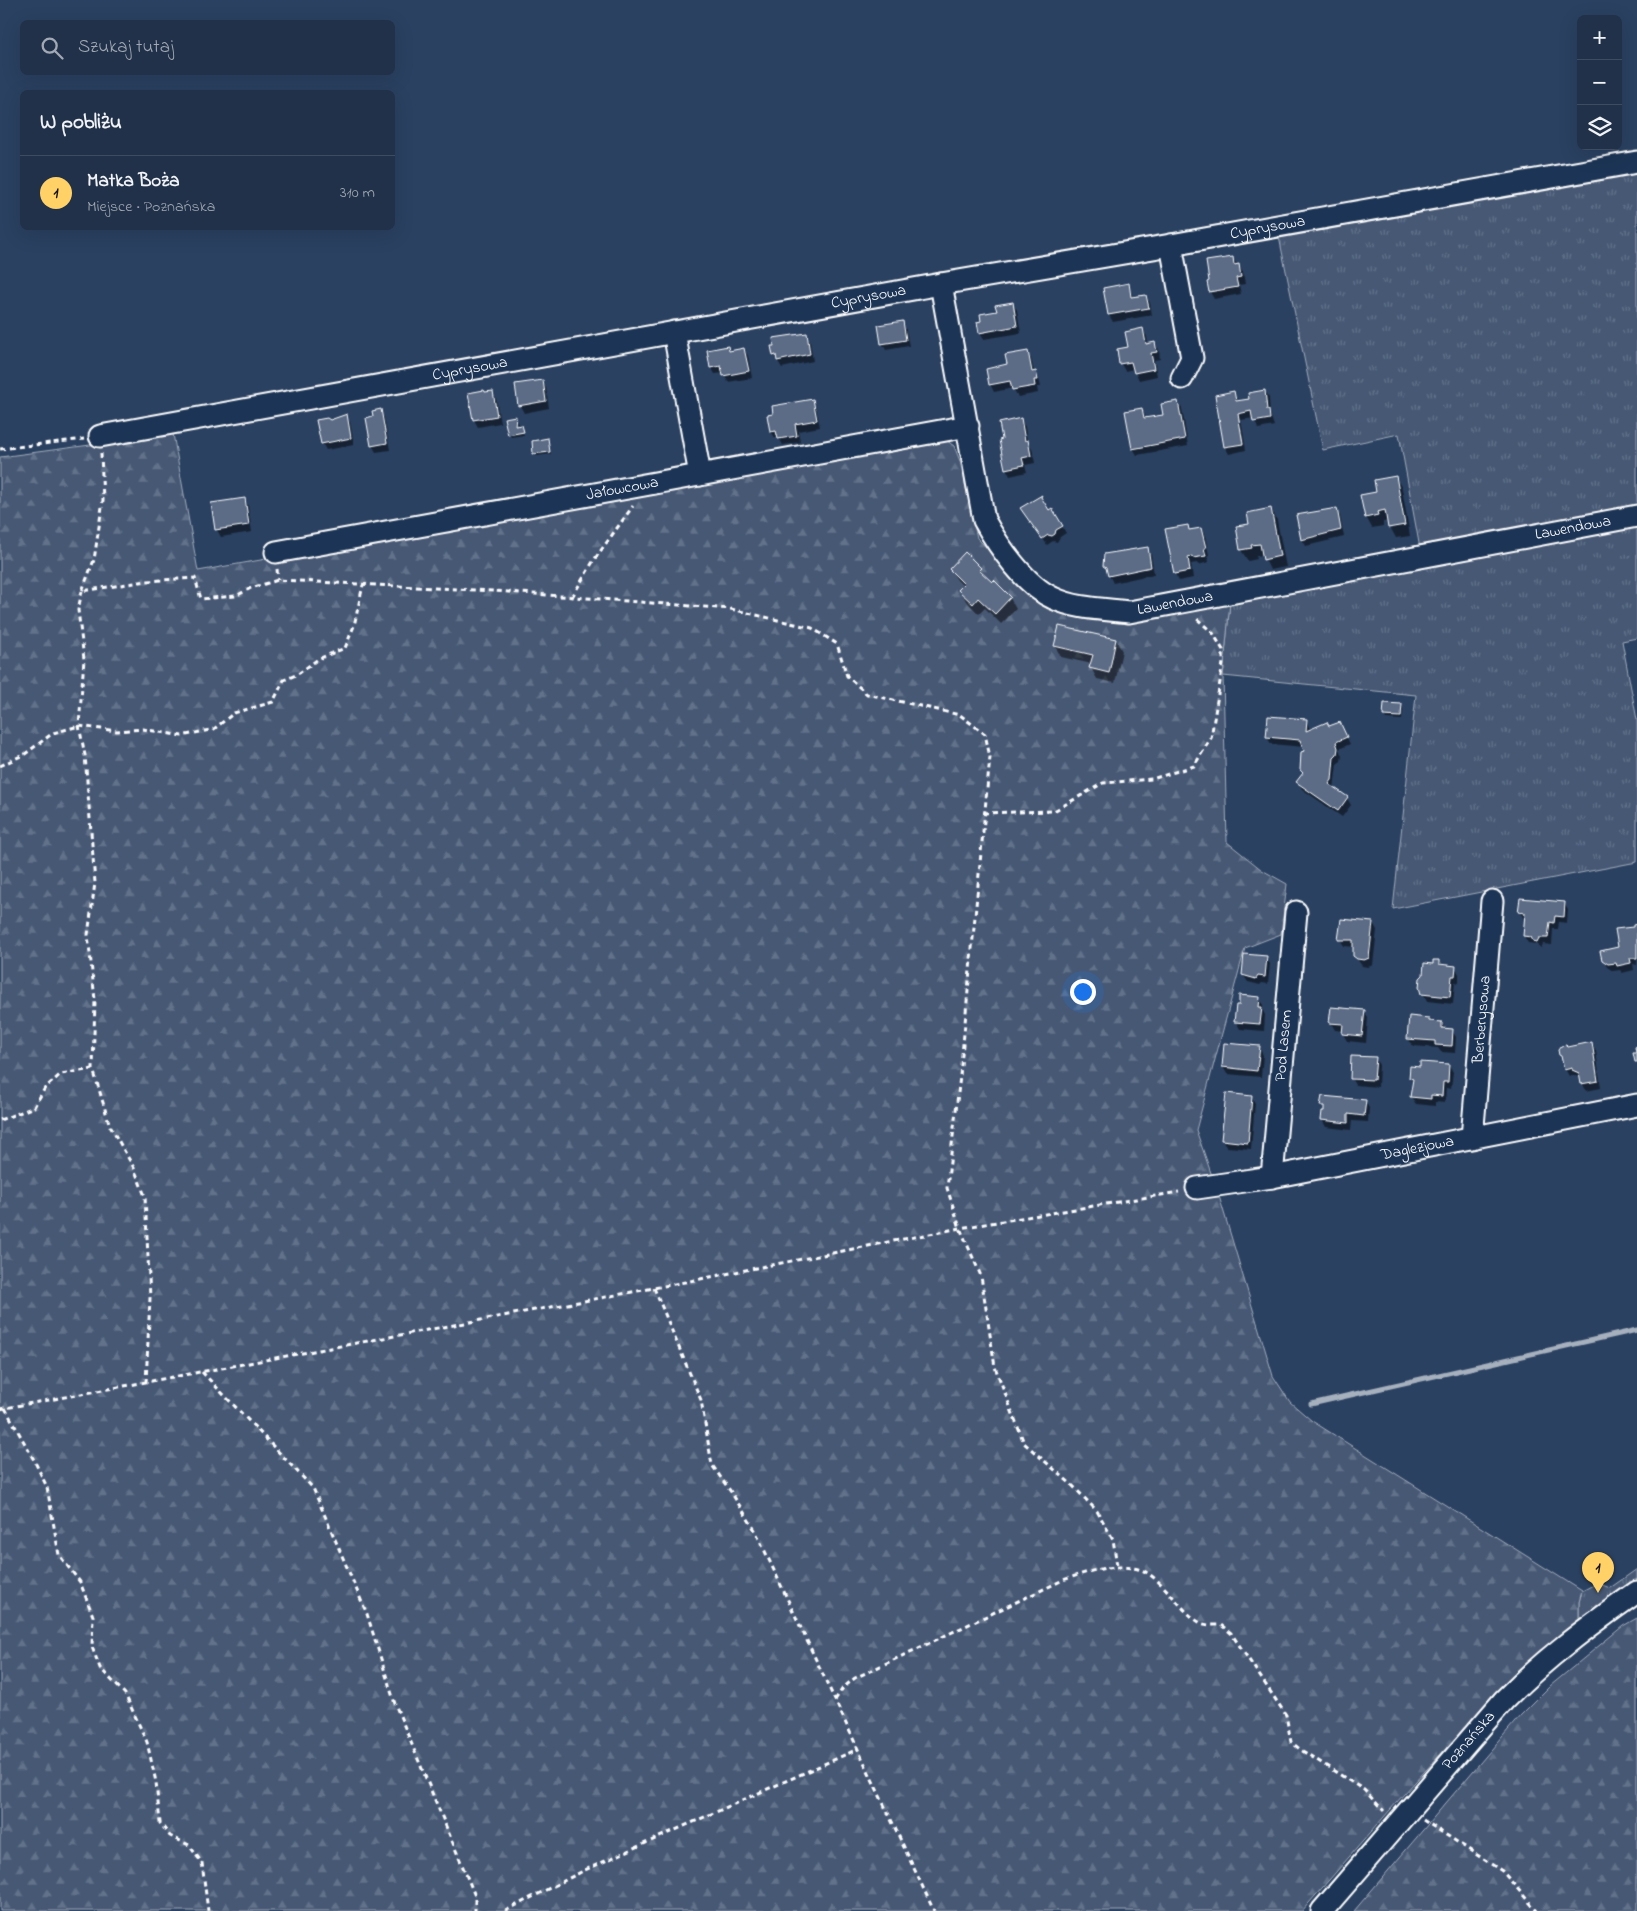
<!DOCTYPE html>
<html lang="pl">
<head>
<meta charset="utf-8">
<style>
  :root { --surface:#203149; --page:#283950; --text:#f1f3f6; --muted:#a2a9b4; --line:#3d4c61; --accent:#ffd166 }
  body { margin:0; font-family:"Indie Flower",sans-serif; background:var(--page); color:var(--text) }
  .controls { position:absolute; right:15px; top:15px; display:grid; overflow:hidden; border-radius:8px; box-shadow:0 5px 20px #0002 }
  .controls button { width:45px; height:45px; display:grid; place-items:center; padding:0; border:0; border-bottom:1px solid var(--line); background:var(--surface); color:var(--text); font:25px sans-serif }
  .you { position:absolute; left:1082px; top:991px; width:18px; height:18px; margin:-12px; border:4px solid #fff; border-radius:50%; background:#1a73e8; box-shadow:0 0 0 8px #1a73e833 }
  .badge { display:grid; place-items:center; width:32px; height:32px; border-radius:50%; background:var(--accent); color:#111; font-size:16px; font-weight:700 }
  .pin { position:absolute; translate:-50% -41px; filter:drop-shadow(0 1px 2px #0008) }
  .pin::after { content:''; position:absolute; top:26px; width:18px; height:15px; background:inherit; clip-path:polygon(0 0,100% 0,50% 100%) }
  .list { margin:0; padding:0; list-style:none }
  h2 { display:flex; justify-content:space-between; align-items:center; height:65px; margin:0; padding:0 20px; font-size:21px }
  h2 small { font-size:16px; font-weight:400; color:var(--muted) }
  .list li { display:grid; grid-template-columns:32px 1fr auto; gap:15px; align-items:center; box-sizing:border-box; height:75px; padding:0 20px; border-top:1px solid var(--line) }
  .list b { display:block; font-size:19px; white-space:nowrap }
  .list p { margin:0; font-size:16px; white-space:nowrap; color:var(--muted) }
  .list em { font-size:16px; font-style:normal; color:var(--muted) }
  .icon { flex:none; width:28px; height:28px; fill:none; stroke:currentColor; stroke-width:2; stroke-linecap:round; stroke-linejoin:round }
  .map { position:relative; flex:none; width:1637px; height:1911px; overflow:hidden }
  .search { position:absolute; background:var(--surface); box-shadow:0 5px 20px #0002; left:20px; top:20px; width:375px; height:55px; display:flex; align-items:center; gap:12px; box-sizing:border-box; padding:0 18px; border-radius:8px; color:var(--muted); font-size:19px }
  .panel { position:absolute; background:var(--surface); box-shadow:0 5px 20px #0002; left:20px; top:90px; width:375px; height:140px; border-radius:8px }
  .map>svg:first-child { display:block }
</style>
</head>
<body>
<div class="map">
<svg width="1637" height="1911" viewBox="0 0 1637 1911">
  <defs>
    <pattern id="grass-tufts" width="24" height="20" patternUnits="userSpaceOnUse" patternTransform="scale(1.25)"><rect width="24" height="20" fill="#465975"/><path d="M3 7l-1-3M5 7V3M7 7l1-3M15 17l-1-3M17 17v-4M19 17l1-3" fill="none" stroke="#62728a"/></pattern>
    <pattern id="forest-firs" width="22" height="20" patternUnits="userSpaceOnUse" patternTransform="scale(1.25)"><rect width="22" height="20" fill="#465975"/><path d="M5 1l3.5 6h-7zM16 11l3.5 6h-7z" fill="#62728a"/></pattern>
  </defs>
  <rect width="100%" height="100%" fill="#2a4161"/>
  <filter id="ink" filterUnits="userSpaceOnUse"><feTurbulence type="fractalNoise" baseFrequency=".02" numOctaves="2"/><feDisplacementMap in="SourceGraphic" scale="10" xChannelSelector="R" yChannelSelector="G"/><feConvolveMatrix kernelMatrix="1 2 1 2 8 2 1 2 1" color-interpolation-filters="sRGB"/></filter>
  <g filter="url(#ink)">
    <!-- grass -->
    <g fill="url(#grass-tufts)" stroke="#a2acba">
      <path d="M1637 169V638L1622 641 1637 720V862L1393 909 1416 695 1223 676 1230 602 1423 565 1399 434 1323 450 1278 232Z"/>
      <path d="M1637 1569V1580L1579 1620V1602L1582 1591 1597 1583 1610 1588Z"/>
    </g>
    <!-- forest -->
    <g fill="url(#forest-firs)" stroke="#a2acba">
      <path d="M173 434 198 571 946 440 954 446 960 461 977 538 1043 606 1099 621 1155 616 1230 602 1223 676 1227 842 1262 870 1287 884 1281 934 1245 948 1196 1130 1219 1196 1273 1376 1290 1402 1312 1421 1582 1591 1579 1602V1620L1544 1648 1484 1707 1404 1794 1302 1911H0V457Z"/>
      <path d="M1637 1618V1911H1354L1520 1716 1550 1686 1623 1626Z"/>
    </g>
    <!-- shadow -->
    <g fill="#0007">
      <path d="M1232 258 1243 272 1245 284 1239 285 1241 294 1214 299 1210 292 1208 282Z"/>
      <path d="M1128 284 1133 298 1146 296 1150 303 1152 315 1113 322 1109 315Z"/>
      <path d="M1012 303 1017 310 1021 333 984 339 980 332 998 312Z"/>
      <path d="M902 323 906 330 909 346 886 350 882 343Z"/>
      <path d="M1143 330 1147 337 1148 345 1155 343 1159 350 1160 359 1154 360 1157 376 1139 380 1134 369 1125 371 1121 364Z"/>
      <path d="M806 335 810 342 813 361 782 368 774 355Z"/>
      <path d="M727 347 730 352 744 349 748 356 752 378 728 382 724 373 715 374 711 367Z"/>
      <path d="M1027 352 1031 359 1034 372 1039 379 1041 387H1037L1038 393 1018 397 1013 388 994 392 990 384 1009 365Z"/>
      <path d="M542 381 546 388 549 408 524 413 520 406Z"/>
      <path d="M1265 391 1269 398 1270 414 1274 426 1258 429 1254 418 1241 420 1246 450 1229 454 1225 447 1234 393 1238 402 1251 400Z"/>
      <path d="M492 392 496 399 500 423 478 427 474 420 469 394Z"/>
      <path d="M812 401 816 408 820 427 798 431 800 442 783 445 779 438H775L771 431 775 415Z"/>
      <path d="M1178 402 1182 409 1188 446 1137 455 1133 448 1142 409 1146 419 1164 416Z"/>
      <path d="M380 411 384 418 390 450 376 452 372 445 375 417Z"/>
      <path d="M346 416 350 422 354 445 326 450 322 443Z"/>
      <path d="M515 417 518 424H515L516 428 522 427 524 435 511 437 509 434Z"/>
      <path d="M1021 420 1025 427 1027 442 1032 448 1035 463 1025 465 1027 472 1010 476 1006 468Z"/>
      <path d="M547 440 551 454 536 456 535 453Z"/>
      <path d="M1395 477 1402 488 1410 536 1396 538 1390 527 1388 521 1383 522V526L1372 528 1366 517 1378 493Z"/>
      <path d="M244 499 248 506 252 532 221 537 217 530Z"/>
      <path d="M1022 508 1048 511 1052 509 1066 533 1060 537 1057 542 1053 541 1047 545 1036 527 1034 529Z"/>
      <path d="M1271 509 1277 520 1286 567 1270 570 1263 555 1256 556 1257 559 1248 561 1241 550 1237 527 1251 525Z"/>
      <path d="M1336 509 1340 516 1344 537 1306 546 1302 539Z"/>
      <path d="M1188 526 1190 531 1201 529 1205 536 1209 555H1208L1209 562 1198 565 1197 563 1191 564 1193 578 1179 581 1175 574 1167 530Z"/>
      <path d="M1147 548 1151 555 1154 574 1113 583 1104 565Z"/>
      <path d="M950 569H980L985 577 1010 598 1016 609 1001 624 985 608 979 614 966 601 960 590 963 586 957 580Z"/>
      <path d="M1116 640 1122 651 1115 683 1097 679 1091 668 1092 664 1061 657 1055 646Z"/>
      <path d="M1401 705 1403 708 1402 720 1386 719 1385 716Z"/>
      <path d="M1306 720 1310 730 1329 728 1343 730 1350 744 1339 749 1342 756 1341 761 1337 764 1334 789 1347 798 1351 805 1342 817 1302 789 1298 782 1303 774 1301 770 1306 751 1304 747 1271 744 1267 737Z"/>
      <path d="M1564 903 1568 910 1567 923 1559 922 1558 929H1553L1552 945 1543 944 1541 948 1536 944 1528 943 1524 936 1526 919H1524L1520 912Z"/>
      <path d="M1373 923 1377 930 1373 965 1368 967 1362 966 1355 956V947L1344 946 1340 939Z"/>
      <path d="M1637 926V965L1633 964 1634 970 1622 973 1620 970 1613 971 1607 967 1603 959 1620 948Z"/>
      <path d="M1266 957 1270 964 1268 984 1262 983 1260 985 1248 982 1243 975Z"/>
      <path d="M1438 961 1441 965 1455 967 1459 974V983L1455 982 1453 1004 1427 1001 1422 993 1420 987 1425 964 1434 965Z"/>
      <path d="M1259 998 1263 1005V1011L1265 1015 1264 1031 1240 1029 1236 1022Z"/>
      <path d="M1364 1011 1368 1018 1366 1043 1347 1041 1343 1034 1344 1031 1335 1030 1331 1023Z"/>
      <path d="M1429 1019 1430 1022 1442 1023 1445 1029 1452 1030 1456 1037 1455 1053 1441 1052 1438 1048 1413 1046 1408 1039Z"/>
      <path d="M1592 1044 1596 1051 1601 1088 1586 1091 1581 1079 1576 1075 1569 1076 1565 1069 1563 1059 1568 1048Z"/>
      <path d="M1259 1048 1263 1055 1261 1077 1227 1074 1223 1067Z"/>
      <path d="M1375 1058 1379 1065 1378 1087 1355 1085 1351 1078Z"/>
      <path d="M1449 1066 1453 1073 1451 1089 1446 1088 1445 1103 1435 1102V1106L1416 1104 1411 1097 1414 1084 1410 1078 1421 1068Z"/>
      <path d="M1251 1097 1255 1104 1251 1149 1227 1147 1222 1140Z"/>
      <path d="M1365 1101 1369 1108 1368 1122 1352 1121 1351 1130 1326 1127 1322 1120 1326 1112 1322 1105Z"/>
    </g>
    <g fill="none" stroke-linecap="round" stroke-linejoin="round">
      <!-- stream -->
      <path stroke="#a7b1be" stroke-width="5" d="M1311 1404 1637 1330"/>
    </g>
    <!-- building -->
    <g fill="#5b6c86" stroke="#fff">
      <path d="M1233 257 1234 265 1239 264 1241 277 1236 278 1238 287 1209 292 1207 282 1209 281 1206 261Z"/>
      <path d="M1129 283 1131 297 1146 295 1149 308 1108 315 1103 288Z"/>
      <path d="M1013 302 1017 326 979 333 977 322 981 321 980 314 997 311 995 305Z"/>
      <path d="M903 321 906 340 881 344 878 325Z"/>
      <path d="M1143 328 1146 344 1155 342 1157 352 1151 353 1154 369 1134 373 1131 362 1119 364 1117 349 1128 347 1125 332Z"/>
      <path d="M807 333 810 354 777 361 776 355 773 356 771 346H774L773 338Z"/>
      <path d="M728 346 729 351 744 348 749 371 723 376 721 366 710 368 707 350Z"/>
      <path d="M1028 351 1032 372 1036 371 1038 380H1034L1035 386 1012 390 1010 381 989 385 986 369 1007 364 1005 355Z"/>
      <path d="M543 380 546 401 518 406 515 384Z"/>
      <path d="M484 390 485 392 493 391 497 416 473 420 468 393Z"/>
      <path d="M1265 390 1267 410H1269L1270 419 1253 422 1251 411 1238 414 1243 444 1224 447 1215 395 1234 391 1236 401 1249 399 1248 393Z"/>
      <path d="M813 399 817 420 795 424 797 436 778 439 776 431 770 432 767 415 773 414 772 406Z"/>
      <path d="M1178 401 1185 439 1132 449 1125 411 1142 408 1144 418 1163 415 1161 404Z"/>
      <path d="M381 409 387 443 371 446 366 418 373 416 372 411Z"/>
      <path d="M347 414 351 438 321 444 316 420 327 418 330 420Z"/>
      <path d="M516 416 515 426 522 425 524 432 508 435 504 418Z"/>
      <path d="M1021 418 1025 441 1028 440 1031 456 1022 458 1024 465 1005 469 999 440 1002 439 999 423Z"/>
      <path d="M548 438 550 452 533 454 532 441Z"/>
      <path d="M1396 476 1405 525 1388 528 1385 510 1377 512 1378 515 1365 518 1360 495 1376 492 1374 480Z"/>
      <path d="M1042 495 1041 497 1049 510 1052 508 1063 526 1056 530 1055 534 1052 536 1048 535 1042 539 1020 508Z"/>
      <path d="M245 498 249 525 215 530 211 503Z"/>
      <path d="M1271 508 1280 556 1263 560 1260 544 1251 545 1252 548 1240 550 1236 526 1249 524 1247 513Z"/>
      <path d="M1337 508 1341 530 1301 540 1296 515Z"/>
      <path d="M1188 525 1189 530 1201 528 1206 548H1204L1206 556 1193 558 1192 556 1188 557 1190 571 1174 574 1165 529Z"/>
      <path d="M1148 547 1151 567 1108 576 1106 568 1103 566 1104 554Z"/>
      <path d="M965 552 981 568 979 570 992 582 994 580 1011 597 995 614 978 598 973 604 958 590 964 584 949 569Z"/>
      <path d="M1059 626 1116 639 1109 673 1089 668 1093 655 1054 646Z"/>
      <path d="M1384 703 1402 704 1401 717 1383 716Z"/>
      <path d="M1268 716 1307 719 1306 731 1327 722 1329 726 1340 722 1347 737 1336 742 1338 748 1337 754 1334 757 1332 780 1329 784 1348 797 1338 811 1296 782 1303 773 1300 770 1301 752 1304 751 1300 740 1266 737Z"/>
      <path d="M1520 898 1565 902 1564 917 1555 916 1554 923 1550 922 1548 938H1539L1537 942 1533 941 1531 937 1523 936 1525 913 1518 912Z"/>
      <path d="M1341 919 1373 922 1369 958 1364 960 1357 959 1353 956V940H1338Z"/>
      <path d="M1637 924V958H1630L1631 963 1617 966 1616 963 1608 964 1602 960 1600 951 1618 947 1615 929 1633 927V925Z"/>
      <path d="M1244 954 1267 956 1265 977 1258 976 1256 979 1242 975Z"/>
      <path d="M1433 960H1439V964L1456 966 1455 976H1452L1450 997 1421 994 1419 987 1420 978 1423 975 1424 963 1433 964Z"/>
      <path d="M1239 995 1260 997 1259 1007H1262L1260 1024 1234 1022 1236 1005H1239Z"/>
      <path d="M1331 1007 1365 1010 1362 1036 1342 1034 1343 1024 1329 1023Z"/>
      <path d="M1409 1016 1429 1018V1021L1442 1022V1028L1453 1029 1452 1046 1435 1045V1041L1407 1039Z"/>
      <path d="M1592 1042 1598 1081 1581 1084 1579 1073 1572 1070V1068L1564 1070 1561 1056 1559 1055 1558 1050 1561 1046 1566 1045 1568 1047Z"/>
      <path d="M1224 1043 1260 1046 1257 1071 1222 1067Z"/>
      <path d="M1637 1046V1062H1635L1633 1053H1636L1635 1047Z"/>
      <path d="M1351 1056 1376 1057 1374 1080 1350 1079Z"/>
      <path d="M1420 1062 1449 1064 1448 1082H1443L1442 1096 1431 1095V1099L1410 1097 1413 1079 1409 1078 1410 1066 1420 1067Z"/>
      <path d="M1226 1093 1252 1096 1248 1143 1221 1140Z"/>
      <path d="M1322 1096 1366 1100 1364 1116 1348 1114V1123L1321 1120 1322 1111H1324V1106H1320Z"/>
    </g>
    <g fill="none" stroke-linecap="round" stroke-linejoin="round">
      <!-- minor casing -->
      <g stroke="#fff" stroke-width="25">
        <g id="minor">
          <path d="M1171 245 1192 358 1182 378"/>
          <path id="s1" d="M941 284 984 520C998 546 1026 586 1053 598 1076 609 1104 609 1129 612L1637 516"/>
          <path d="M674 332 700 475"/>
          <path id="s2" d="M100 436 941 284 1171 245 1637 162"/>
          <path id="s3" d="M276 552 968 426"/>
          <path id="s4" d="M1472 1138 1492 901"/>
          <path id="s5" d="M1272 1177 1296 912"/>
          <path id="s6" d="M1197 1188 1272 1177 1637 1105"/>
          <path id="s7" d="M1322 1911 1504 1700C1544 1659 1590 1625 1637 1592"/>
        </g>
      </g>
      <!-- path -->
      <g stroke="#fff" stroke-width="3" stroke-dasharray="5 4" stroke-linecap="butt">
        <path d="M0 449 84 439"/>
        <path d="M101 453 103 500 94 560 82 591 147 581 195 578 201 599 236 596 251 588 278 580 495 591 731 609 812 628 837 644 847 676 867 694 960 715 985 734 990 757 960 1076 947 1188 960 1228 981 1276 995 1367 1024 1443 1071 1484 1097 1511 1113 1539 1117 1566"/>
        <path d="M277 569 278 580"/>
        <path d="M82 591 78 610 84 659 79 726 85 755 95 883 88 935 95 1000 93 1069 110 1126 134 1168 145 1196 150 1298 146 1383"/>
        <path d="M572 597 594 560 633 506"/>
        <path d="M0 766 25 754 53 733 79 726 117 731 143 729 182 736 214 729 234 713 273 702 284 680 298 674 318 659 345 648 354 626 363 585"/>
        <path d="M983 813 1054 811 1103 783 1152 779 1194 766 1211 738 1223 663V650L1213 633 1196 618"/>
        <path d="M0 1120 34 1107 45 1088 61 1074 93 1069"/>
        <path d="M654 1288 701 1400 712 1465 731 1492 755 1530 934 1911"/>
        <path d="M202 1372 313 1488 367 1614 395 1704 475 1896V1911"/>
        <path d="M5 1408 34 1460 47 1487 59 1555 80 1582 93 1616 92 1647 100 1668 125 1694 147 1742 156 1782 160 1823 170 1836 189 1845 202 1863 208 1911"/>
        <path d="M0 1409 654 1288 960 1228 1179 1192"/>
        <path d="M835 1700 843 1688 855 1678 1063 1580C1087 1572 1112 1563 1138 1569 1161 1575 1179 1610 1199 1622 1205 1626 1214 1625 1221 1625L1231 1633 1286 1715 1291 1742 1301 1750 1364 1790 1384 1811"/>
        <path d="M1423 1820 1502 1871 1537 1911"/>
        <path d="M505 1911 585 1870 858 1749"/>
      </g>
      <!-- minor -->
      <use href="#minor" stroke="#1d3557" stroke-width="21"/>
    </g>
  </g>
  <g text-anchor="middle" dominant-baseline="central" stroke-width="4.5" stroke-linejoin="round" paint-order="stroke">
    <!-- street labels -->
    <g font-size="16" fill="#fff" stroke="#1d3557">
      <text stroke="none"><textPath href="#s2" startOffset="1186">Cyprysowa</textPath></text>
      <text stroke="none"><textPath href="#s2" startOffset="781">Cyprysowa</textPath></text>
      <text stroke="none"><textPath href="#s2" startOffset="376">Cyprysowa</textPath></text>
      <text stroke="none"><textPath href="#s3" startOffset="352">Jałowcowa</textPath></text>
      <text stroke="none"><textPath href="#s1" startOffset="875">Lawendowa</textPath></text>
      <text stroke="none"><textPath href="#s1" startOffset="470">Lawendowa</textPath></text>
      <text stroke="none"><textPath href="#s4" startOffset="119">Berberysowa</textPath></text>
      <text stroke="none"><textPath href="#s5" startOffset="132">Pod Lasem</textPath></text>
      <text stroke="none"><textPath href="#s6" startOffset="224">Daglezjowa</textPath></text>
      <text stroke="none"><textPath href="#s7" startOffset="225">Poznańska</textPath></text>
    </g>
  </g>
</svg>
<div class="controls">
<button>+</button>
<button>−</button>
<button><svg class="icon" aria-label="layers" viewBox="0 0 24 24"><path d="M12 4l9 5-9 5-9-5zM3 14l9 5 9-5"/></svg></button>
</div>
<div class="you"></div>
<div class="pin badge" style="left:1598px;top:1593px">1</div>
<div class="search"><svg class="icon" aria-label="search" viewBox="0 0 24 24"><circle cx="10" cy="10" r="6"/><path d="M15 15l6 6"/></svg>Szukaj tutaj</div>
<section class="panel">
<h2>W pobliżu<small></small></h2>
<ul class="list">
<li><span class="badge">1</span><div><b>Matka Boża</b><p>Miejsce · Poznańska</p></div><em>310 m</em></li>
</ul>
</section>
</div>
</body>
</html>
